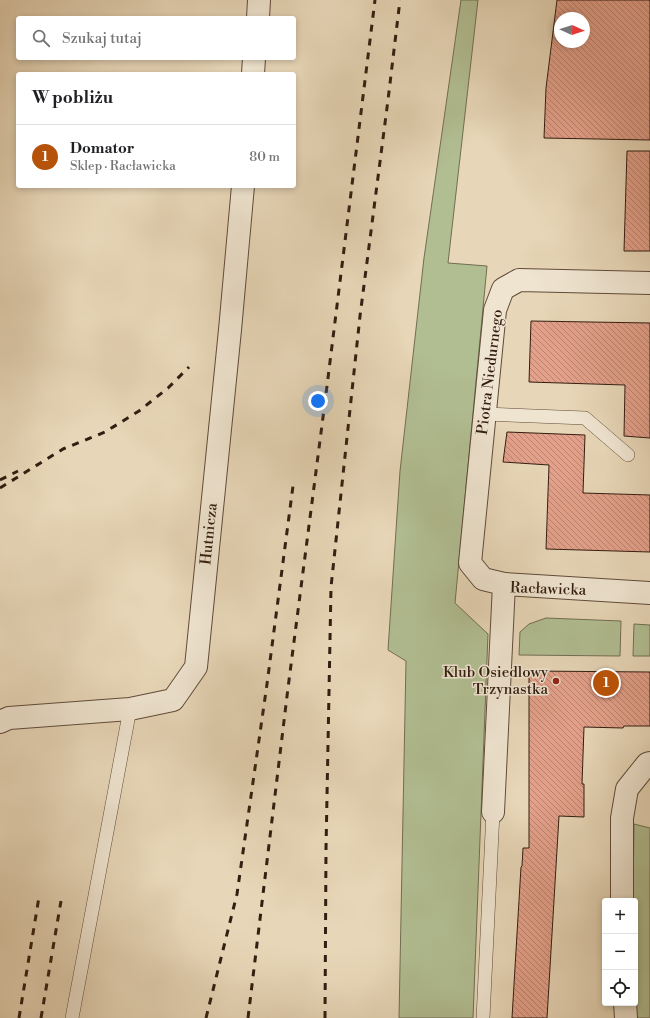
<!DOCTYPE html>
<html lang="pl">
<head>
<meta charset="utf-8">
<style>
  :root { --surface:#fff; --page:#f2f2f2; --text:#202124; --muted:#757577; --line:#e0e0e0; --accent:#b45309 }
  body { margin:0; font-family:"Libre Bodoni",serif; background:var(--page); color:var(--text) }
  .controls { position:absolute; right:12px; bottom:12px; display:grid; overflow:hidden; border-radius:4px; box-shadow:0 2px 6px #0003 }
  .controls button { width:36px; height:36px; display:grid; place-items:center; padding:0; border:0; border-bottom:1px solid var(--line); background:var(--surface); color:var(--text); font:20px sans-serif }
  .compass { position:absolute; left:554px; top:12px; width:36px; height:36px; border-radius:50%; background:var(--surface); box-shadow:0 2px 6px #0003; rotate:93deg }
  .you { position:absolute; left:318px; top:401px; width:14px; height:14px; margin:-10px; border:3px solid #fff; border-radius:50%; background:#1a73e8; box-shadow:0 0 0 6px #1a73e833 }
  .badge { display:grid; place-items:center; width:26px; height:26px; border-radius:50%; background:var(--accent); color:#fff; font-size:13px; font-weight:700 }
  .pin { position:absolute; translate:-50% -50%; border:2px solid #fff; box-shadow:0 1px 4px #0006 }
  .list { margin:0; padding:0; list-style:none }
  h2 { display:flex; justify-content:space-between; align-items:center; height:52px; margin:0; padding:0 16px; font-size:17px }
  h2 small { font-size:13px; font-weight:400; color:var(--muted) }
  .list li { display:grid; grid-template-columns:26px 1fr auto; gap:12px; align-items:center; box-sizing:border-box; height:64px; padding:0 16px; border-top:1px solid var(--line) }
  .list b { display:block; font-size:15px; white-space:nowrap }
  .list p { margin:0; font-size:13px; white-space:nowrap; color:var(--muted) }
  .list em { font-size:13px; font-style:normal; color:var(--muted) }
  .icon { flex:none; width:22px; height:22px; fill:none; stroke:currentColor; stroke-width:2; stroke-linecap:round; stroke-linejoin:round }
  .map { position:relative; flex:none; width:650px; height:1018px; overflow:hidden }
  .search { position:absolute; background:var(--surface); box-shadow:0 2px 6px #0003; left:16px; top:16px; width:280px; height:44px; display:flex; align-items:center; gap:10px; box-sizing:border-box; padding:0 14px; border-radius:4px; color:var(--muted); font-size:15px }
  .panel { position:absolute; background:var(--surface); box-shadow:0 2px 6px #0003; left:16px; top:72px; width:280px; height:116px; border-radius:4px }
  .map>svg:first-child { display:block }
</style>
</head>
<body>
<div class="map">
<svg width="650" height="1018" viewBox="0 0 650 1018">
  <defs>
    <pattern id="building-back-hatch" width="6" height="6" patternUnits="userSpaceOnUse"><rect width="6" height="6" fill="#e3a08a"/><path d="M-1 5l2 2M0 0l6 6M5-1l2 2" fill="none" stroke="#b9826f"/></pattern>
  </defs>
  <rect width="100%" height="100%" fill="#e7d6b7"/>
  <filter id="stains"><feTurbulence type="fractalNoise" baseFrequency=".005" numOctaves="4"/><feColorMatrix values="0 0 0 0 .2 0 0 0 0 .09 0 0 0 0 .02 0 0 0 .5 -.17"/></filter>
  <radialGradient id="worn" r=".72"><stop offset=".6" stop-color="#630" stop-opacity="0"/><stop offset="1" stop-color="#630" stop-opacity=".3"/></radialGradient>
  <!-- green -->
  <g fill="#b1be92" stroke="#726e52">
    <path d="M461 0H478L448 263 487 266 455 603 488 634 473 1018H399L406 661 388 650 400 471 424 258Z"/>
    <path d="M546 618 621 621 620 656 519 655 520 632 529 624Z"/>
    <path d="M634 624 650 625V656H633Z"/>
    <path d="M634 824 650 828V1018H636L635 1003V901H633Z"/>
  </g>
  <!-- building -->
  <g fill="url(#building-back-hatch)" stroke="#331d11" fill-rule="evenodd">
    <path d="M557 0H650V140L544 138 546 88ZM560 18H584V42H560Z"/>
    <path d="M627 151H650V251H624Z"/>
    <path d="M531 321 650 323V438L624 436 625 385 529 382Z"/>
    <path d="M507 432 585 435 583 493 650 495V552L546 549 549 465 503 462Z"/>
    <path d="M529 671 650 672V726H624L623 728 584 727 582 784H584V817L559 816 547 1018H512L521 867 522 866 523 848H529Z"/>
  </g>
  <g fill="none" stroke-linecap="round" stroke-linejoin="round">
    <!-- lane casing -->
    <g stroke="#604b3a" stroke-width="14">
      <g id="lane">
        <path d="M485 414 585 418 628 455"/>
        <path d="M72 1018 130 709"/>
        <path d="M483 1018 493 812"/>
      </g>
    </g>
    <!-- street casing -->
    <g stroke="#604b3a" stroke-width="24">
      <g id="street">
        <path d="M258 18 259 0"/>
        <path d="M253 74 254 58"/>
        <path d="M504 584 483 579 470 563 495 310 503 289 519 280 650 283"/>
        <path d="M0 722 9 718 130 709 173 700 196 667 230 330 243 186"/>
        <path d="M493 812 504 584 650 593"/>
        <path d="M622 901V818L627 789 647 764 650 763"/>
        <path d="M625 1003 626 1018"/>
      </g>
    </g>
    <!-- lane -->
    <use href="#lane" stroke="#efe4d0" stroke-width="13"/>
    <!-- street -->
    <use href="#street" stroke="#efe4d0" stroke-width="22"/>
    <!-- rail -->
    <g stroke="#331d11" stroke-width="3" stroke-dasharray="7 7" stroke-linecap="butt">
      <path d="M0 480 18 471"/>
      <path d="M0 488 63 449 105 432 139 411 168 388 189 367"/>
      <path d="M19 1018 39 897"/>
      <path d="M41 1018 61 901"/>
      <path d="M206 1018 237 894 267 684 293 486"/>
      <path d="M248 1018 288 688 326 394 375 0"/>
      <path d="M325 1018 326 849 331 587 360 316 388 100 400 0"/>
    </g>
  </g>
  <!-- markers -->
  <circle fill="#8f2418" stroke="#efe4d0" stroke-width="1.5" cx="556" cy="681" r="4"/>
  <g text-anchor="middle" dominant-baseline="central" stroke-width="3" stroke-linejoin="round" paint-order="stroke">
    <!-- street labels -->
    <g font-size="15" fill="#331d11" stroke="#efe4d0">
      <text transform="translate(490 372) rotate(-83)">Piotra Niedurnego</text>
      <text transform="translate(209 534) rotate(-84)">Hutnicza</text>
      <text transform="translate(548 589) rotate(2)">Racławicka</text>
    </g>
    <!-- poi labels -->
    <g font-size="15" fill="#331d11" stroke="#efe4d0" text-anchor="end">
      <text x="548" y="672">Klub Osiedlowy<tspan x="548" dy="17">Trzynastka</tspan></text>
    </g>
  </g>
  <rect width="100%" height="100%" filter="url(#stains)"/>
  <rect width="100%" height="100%" fill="url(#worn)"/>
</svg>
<div class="controls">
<button>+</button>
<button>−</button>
<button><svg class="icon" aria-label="locate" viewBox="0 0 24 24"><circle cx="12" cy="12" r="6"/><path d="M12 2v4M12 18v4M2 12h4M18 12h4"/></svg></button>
</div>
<svg class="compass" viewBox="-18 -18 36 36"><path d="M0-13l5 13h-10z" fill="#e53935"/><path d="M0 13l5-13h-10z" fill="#757577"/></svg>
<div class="you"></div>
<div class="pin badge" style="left:606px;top:683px">1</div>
<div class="search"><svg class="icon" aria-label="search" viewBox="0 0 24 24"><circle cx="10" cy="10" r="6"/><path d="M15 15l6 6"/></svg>Szukaj tutaj</div>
<section class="panel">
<h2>W pobliżu<small></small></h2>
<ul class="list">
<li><span class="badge">1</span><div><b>Domator</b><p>Sklep · Racławicka</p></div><em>80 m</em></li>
</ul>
</section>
</div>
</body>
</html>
